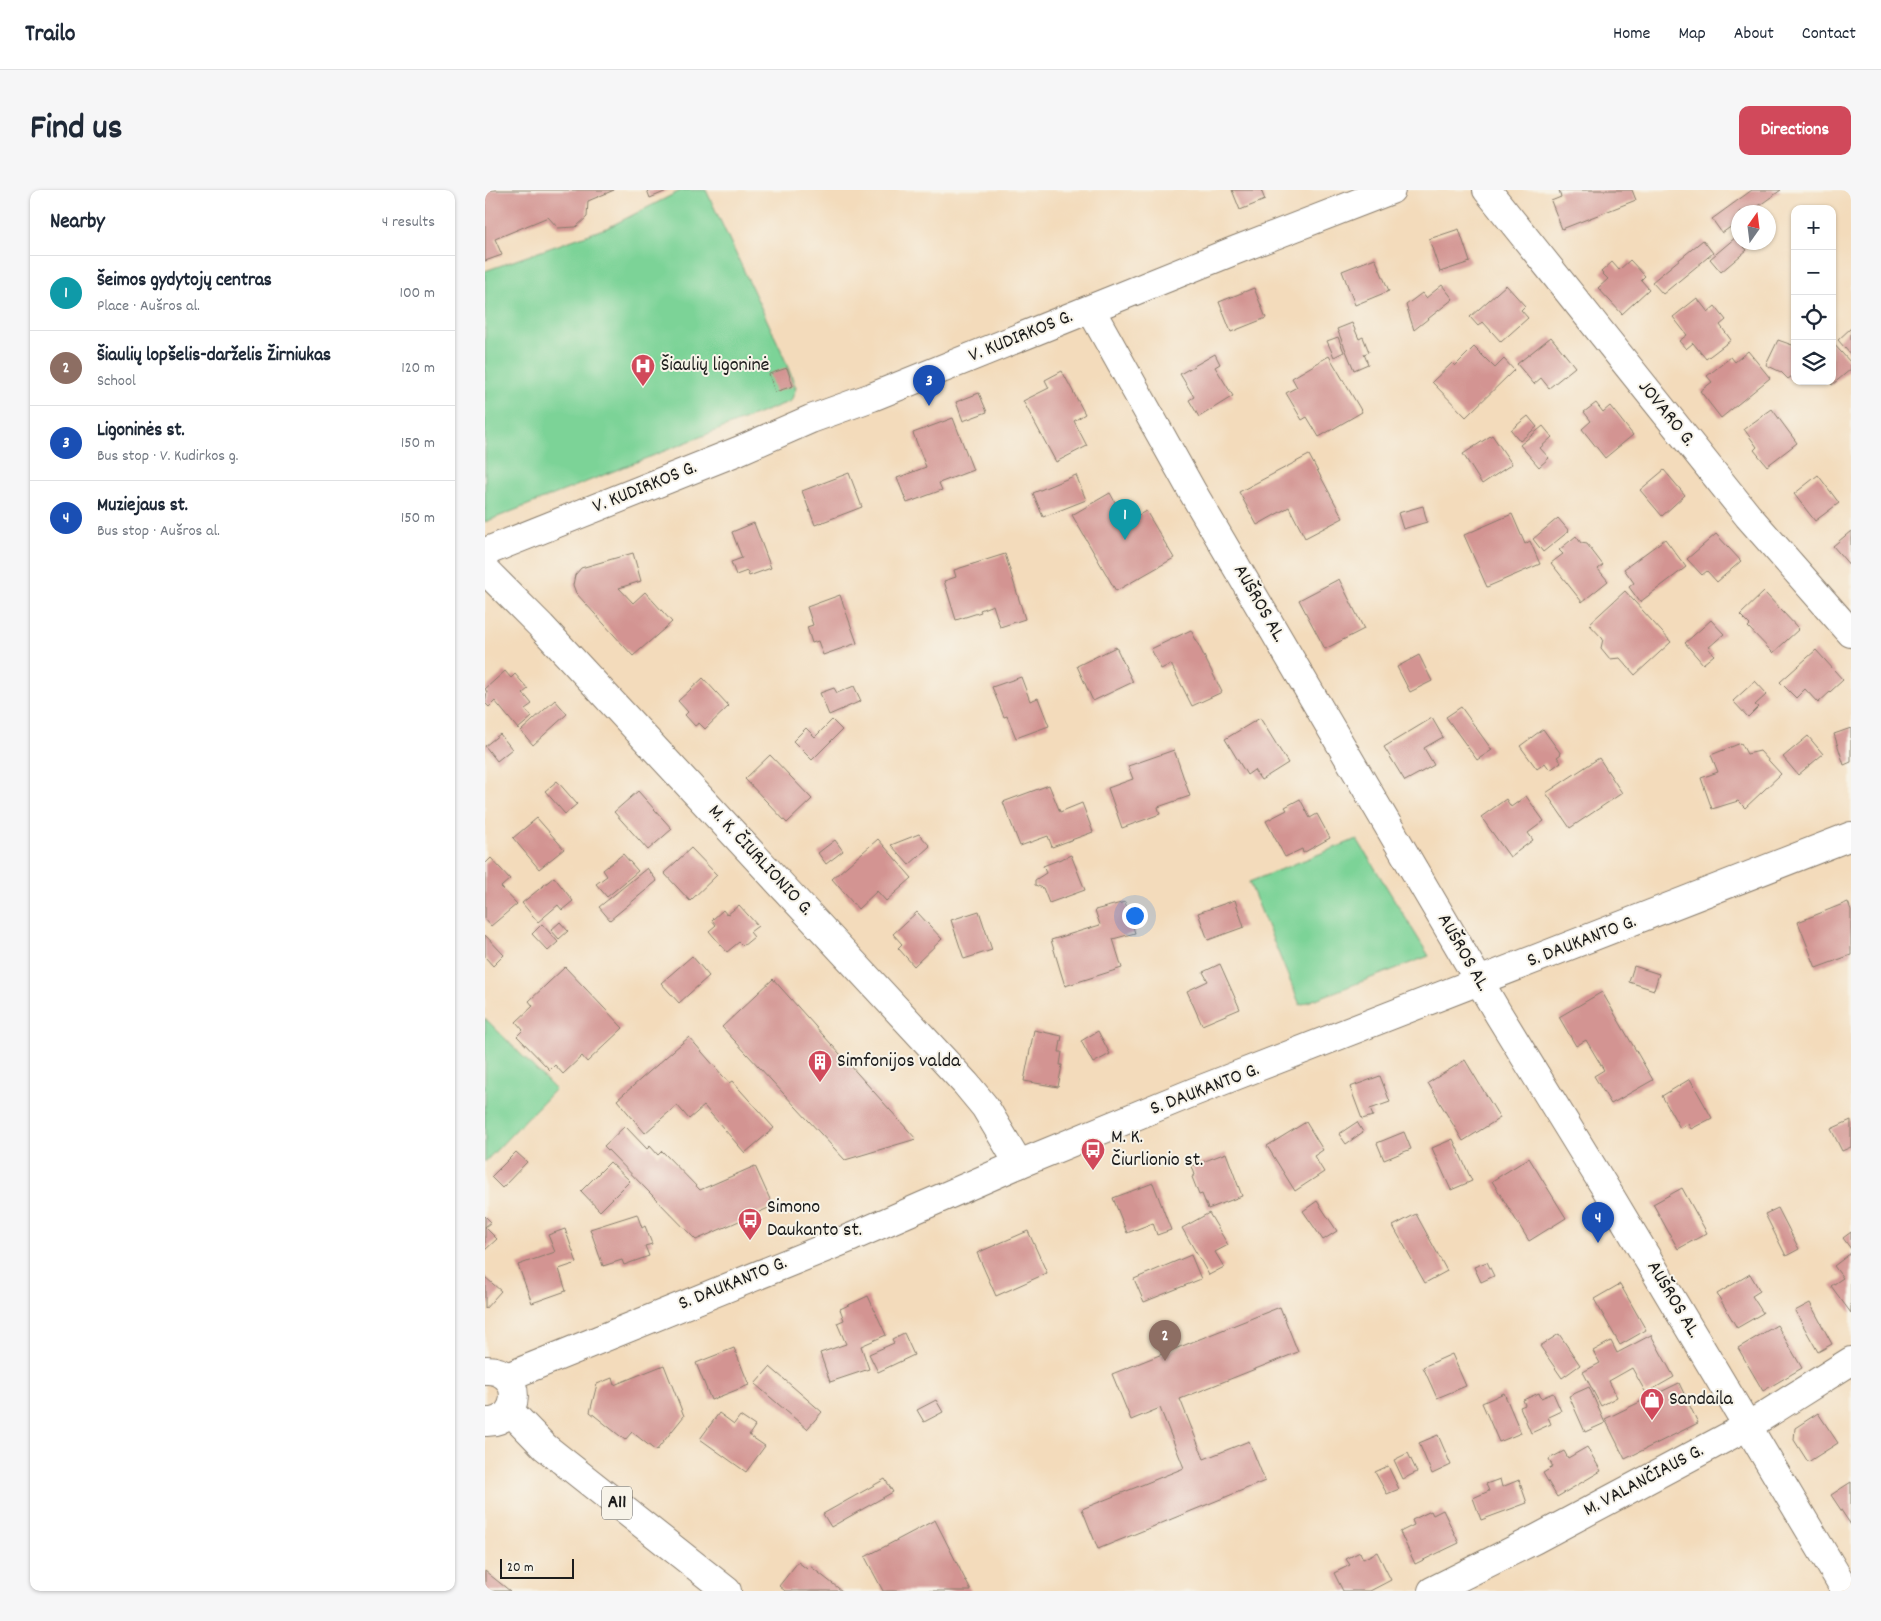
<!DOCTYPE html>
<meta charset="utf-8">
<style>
:root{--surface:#fff;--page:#f6f6f7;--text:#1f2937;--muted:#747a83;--line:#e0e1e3;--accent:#d1495b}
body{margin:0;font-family:Dekko,sans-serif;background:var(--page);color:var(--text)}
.controls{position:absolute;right:15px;top:15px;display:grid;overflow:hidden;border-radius:10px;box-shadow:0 1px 4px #0004}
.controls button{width:45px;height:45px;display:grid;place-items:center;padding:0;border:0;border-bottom:1px solid var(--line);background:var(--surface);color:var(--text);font:25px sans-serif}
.compass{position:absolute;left:1246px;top:15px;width:45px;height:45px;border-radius:50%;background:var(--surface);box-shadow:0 1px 4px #0004;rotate:14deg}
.scale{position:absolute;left:15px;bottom:12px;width:74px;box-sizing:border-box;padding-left:5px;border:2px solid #1c1c1c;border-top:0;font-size:14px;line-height:18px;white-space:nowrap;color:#1c1c1c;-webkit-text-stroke:4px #f7f3e8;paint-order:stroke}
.you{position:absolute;left:649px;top:725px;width:18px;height:18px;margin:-12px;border:4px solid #fff;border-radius:50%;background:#1a73e8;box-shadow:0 0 0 8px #1a73e833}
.badge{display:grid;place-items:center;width:32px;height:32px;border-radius:50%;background:var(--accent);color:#fff;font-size:16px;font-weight:700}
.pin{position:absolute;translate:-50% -41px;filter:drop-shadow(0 1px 2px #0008)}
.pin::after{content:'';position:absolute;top:26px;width:18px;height:15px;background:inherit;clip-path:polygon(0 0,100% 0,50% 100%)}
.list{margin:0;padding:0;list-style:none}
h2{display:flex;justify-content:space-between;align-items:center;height:65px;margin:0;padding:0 20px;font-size:21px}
h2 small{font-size:16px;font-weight:400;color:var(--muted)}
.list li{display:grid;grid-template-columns:32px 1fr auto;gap:15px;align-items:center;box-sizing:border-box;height:75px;padding:0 20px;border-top:1px solid var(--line)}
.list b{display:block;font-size:19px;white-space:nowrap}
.list p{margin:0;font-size:16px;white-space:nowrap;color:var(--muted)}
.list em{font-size:16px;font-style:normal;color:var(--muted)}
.icon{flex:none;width:28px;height:28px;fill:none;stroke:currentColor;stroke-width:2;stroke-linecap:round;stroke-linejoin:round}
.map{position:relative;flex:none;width:1366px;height:1401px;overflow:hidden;border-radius:10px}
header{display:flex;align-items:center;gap:30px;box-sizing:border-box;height:70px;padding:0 25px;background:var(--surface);border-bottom:1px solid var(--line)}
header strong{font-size:24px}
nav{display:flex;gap:28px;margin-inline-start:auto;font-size:18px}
.intro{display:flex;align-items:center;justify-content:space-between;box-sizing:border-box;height:120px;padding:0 30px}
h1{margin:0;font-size:35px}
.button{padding:12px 22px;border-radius:10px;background:var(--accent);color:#fff;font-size:18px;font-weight:700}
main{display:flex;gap:30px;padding:0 30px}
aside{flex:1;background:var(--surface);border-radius:10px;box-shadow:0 1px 4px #0004}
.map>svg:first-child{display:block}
</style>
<header>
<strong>Trailo</strong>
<nav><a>Home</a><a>Map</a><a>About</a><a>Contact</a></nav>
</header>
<div class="intro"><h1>Find us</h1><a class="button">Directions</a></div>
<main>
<aside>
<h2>Nearby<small>4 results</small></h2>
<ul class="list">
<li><span class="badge" style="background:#0f9aa8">1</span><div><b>Šeimos gydytojų centras</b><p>Place · Aušros al.</p></div><em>100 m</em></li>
<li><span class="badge" style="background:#8d6e63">2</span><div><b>Šiaulių lopšelis-darželis Žirniukas</b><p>School</p></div><em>120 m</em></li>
<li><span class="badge" style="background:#1a4fb4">3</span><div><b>Ligoninės st.</b><p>Bus stop · V. Kudirkos g.</p></div><em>150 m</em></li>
<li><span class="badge" style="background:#1a4fb4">4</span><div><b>Muziejaus st.</b><p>Bus stop · Aušros al.</p></div><em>150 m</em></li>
</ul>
</aside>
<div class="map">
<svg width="1366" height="1401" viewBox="0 0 1366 1401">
<rect width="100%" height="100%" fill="#f7f3e8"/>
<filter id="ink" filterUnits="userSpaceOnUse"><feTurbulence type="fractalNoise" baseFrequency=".02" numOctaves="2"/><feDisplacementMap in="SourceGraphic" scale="10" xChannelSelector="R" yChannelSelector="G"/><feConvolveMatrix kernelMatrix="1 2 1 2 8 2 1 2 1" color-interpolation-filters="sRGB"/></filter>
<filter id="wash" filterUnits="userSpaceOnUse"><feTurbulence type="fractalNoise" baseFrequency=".0096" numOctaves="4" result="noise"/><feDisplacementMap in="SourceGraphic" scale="20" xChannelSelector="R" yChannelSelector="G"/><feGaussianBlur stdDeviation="1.12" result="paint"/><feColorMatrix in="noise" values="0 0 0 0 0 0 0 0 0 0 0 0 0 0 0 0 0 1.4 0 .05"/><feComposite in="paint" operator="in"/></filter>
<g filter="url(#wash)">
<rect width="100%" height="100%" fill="#f3dbbb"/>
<!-- green -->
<path fill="#7cd397" stroke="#4c785a" d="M197 0H221L296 160 311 198 306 211 0 332V81L124 37Z
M872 649 944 766 815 815 764 692Z
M0 828 70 899 0 972Z"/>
<g id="blocks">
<!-- building -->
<path fill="#d39492" d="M0 0H129L103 11 102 27 91 37 73 38 63 27 10 49 17 65 0 71Z
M162 0H184L165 8Z
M747 0H776L780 10 755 20Z
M1074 0H1147L1151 10 1077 39 1066 11 1076 7Z
M1267 0H1296L1265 22H1254V31L1237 43 1227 29Z
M974 39 985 72 955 82 944 49Z
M1251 47 1254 52 1262 60 1236 82 1225 69Z
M1218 50 1228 63 1178 104 1167 92Z
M890 68 904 101 870 115 857 81Z
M1145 70 1160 86 1156 90 1164 99 1137 124 1113 98 1123 89 1116 82 1127 72 1134 80Z
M957 95 968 109 929 140 921 115 937 103 941 108Z
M1021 95 1040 116 1036 120 1043 128 1016 152 998 132 993 136 985 127Z
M769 98 781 128 746 142 734 112Z
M1212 108 1223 122 1230 116 1241 130 1235 135 1246 150 1221 169 1208 153 1201 159 1194 151 1202 145 1188 127Z
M867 133 874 149 878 147 884 162 879 164 883 174 869 180 852 139Z
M1366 138V165L1353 150Z
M853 147 859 162 849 167 842 151Z
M1066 147 1090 177 1064 198 1056 188 1049 194 1032 174Z
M1293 150 1310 156V184L1303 189 1296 182 1281 175Z
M1347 152 1366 173V179L1347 195 1344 191H1347Z
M989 157 1010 178 1019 169 1029 180 981 227 947 192 967 173 970 176Z
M1263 161 1285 188 1236 228 1215 201 1227 192 1222 186 1246 167 1250 172Z
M730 164 735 174 730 177 748 206 714 227 704 210 709 207 695 184Z
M844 166 877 222 834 247 822 227 817 230 801 203 812 197 807 188Z
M302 178 308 196 290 202 284 184Z
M577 181 600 224 589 231 602 256 571 272 538 211 564 198 560 190Z
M494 203 502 222 478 231 471 212Z
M1111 213 1118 222 1125 216 1148 245 1120 268 1097 239 1106 231 1099 222Z
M1287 219 1312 253 1282 276 1269 260 1272 257 1259 239Z
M1043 226 1052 237 1035 251 1026 240Z
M468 228 488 280 454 293 457 300 422 313 412 288 441 277 428 243Z
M1058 236 1067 247 1055 258 1064 268 1054 277 1035 255Z
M1007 245 1027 274 997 294 978 264Z
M824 265 858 328 820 348 804 317 772 335 754 302Z
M1179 280 1200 305 1177 326 1155 300Z
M364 283 377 317 330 335 317 301Z
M591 285 601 310 558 327 548 303Z
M1333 285 1354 313 1330 331 1309 304Z
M625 303 641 332 661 321 689 368 631 401 587 325Z
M938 316 942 332 918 339 913 323Z
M1027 324 1040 354 1045 351 1055 374 1002 397 979 345Z
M1073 328 1084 341 1058 362 1048 349Z
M269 333 286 378 264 386 262 381 251 385 246 372 257 368 247 342Z
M1366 341V377L1348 356Z
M1231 344 1256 371 1232 392 1222 381 1217 385 1202 369Z
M1091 346 1096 353 1102 354 1118 375 1113 379 1123 391 1097 412 1066 373 1078 364 1074 360Z
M1180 349 1201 377 1155 412 1144 397 1149 393 1139 379Z
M148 363 156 391 134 398 148 413 160 402 187 432 148 466 91 403 88 395 90 385 96 378Z
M520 364 540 429 515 437 508 415 495 420 496 422 471 430 459 391 471 387 469 380Z
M854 389 879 439 840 459 814 410Z
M1140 401 1186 452 1150 485 1135 468 1125 469 1116 458 1118 449 1104 434Z
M1279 402 1314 439 1288 463 1263 437 1265 435 1255 425Z
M355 405 372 453 338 465 333 451 327 453 322 437 328 435 322 417Z
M1226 430 1239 444 1223 458 1229 465 1218 474 1200 453Z
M706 440 737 502 707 516 686 474 676 479 666 459Z
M631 457 648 492 608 511 592 476Z
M1331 460 1358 490 1333 513 1320 499 1311 508 1295 492Z
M934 465 947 491 925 502 912 477Z
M20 481 26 488 30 484 43 499 38 503 47 514 40 519 47 527 33 539 10 511 4 517 0 513 2 502 0 499Z
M536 487 545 511 553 508 564 536 531 548 522 526 519 527 507 497Z
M218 488 244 516 220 539 214 533 210 536 200 525 203 522 193 511Z
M1270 491 1282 504 1270 515 1273 517 1263 527 1248 511Z
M369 496 376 511 344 525 335 503 349 498 352 503Z
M70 510 82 524 48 555 36 541Z
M976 517 1007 560 992 570 961 527Z
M775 528 803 573 776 590 769 580 762 585 740 549Z
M947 528 958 547 939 558 949 575 920 591 899 557Z
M347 530 357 540 327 570 308 551 321 538 330 547Z
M1366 538V572L1359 575 1349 544Z
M1058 539 1076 564 1072 567 1076 572 1065 580 1060 573 1052 579 1035 556Z
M15 544 27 559 12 571 0 556Z
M1323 546 1338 564 1313 585 1298 567Z
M1256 553 1262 564 1275 561 1296 584 1260 618 1253 611 1227 619 1216 588 1233 582 1226 565Z
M689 560 705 606 673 617 675 624 637 638 623 598 648 589 643 576Z
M285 565 327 609 302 633 260 589Z
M1114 568 1137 603 1085 638 1061 603Z
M72 591 92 614 80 624 60 601Z
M564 595 575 622 597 613 608 642 567 657 563 646 535 656 518 612Z
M153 601 187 639 163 660 129 622Z
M1041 606 1059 631 1043 643 1048 650 1025 667 996 627 1021 609 1026 617Z
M815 609 825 628 832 624 845 648 818 663 817 659 800 667 781 631 802 620 800 617Z
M52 628 79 659 54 679 28 648Z
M434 644 445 656 424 675 406 655Z
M393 649 427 688 401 711 392 701 373 719 347 689Z
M350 650 358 661 341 674 333 663Z
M206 658 232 685 205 711 179 683Z
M138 664 153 681 122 707 111 694 122 686 118 680Z
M586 665 600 700 564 713 558 698 550 695V690L561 683 558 676Z
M6 668 25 689 16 697 32 714 6 736 0 729V674Z
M162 678 172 691 125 730 114 717Z
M69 687 88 711 77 720 73 715 53 732 37 713Z
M750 710 759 737 723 750 713 723Z
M640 712 650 743 628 749 637 778 580 796 566 750 615 735 610 720Z
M1363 712 1366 720V765L1331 778 1313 732Z
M254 715 273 736 265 742 269 747 258 756 254 752 242 762 224 741 231 735 227 730 238 720 242 725Z
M494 721 507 760 479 769 466 730Z
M432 722 457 749 429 776 413 758 417 754 408 744Z
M75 732 83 741 74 749 66 740Z
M57 734 73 752 63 761 47 744Z
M0 745 19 765 8 776 0 767Z
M207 766 224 786 194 813 176 793Z
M735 774 755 819 717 835 702 801 723 791 718 782Z
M1149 776 1174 784 1169 800 1144 792Z
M80 777 138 838 102 872 97 866 78 884 70 875 65 880 32 846 38 840 31 832 48 816 44 811Z
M288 789 431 949 360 970 237 837Z
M1117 802 1168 890 1126 914 1109 886 1119 880 1101 850 1091 856 1074 827Z
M549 840 577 846 574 862H577L575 875H577L573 897 539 891Z
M613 841 625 864 608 873 596 851Z
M204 847 244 893 247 891 289 938 260 963 219 916 204 929 192 915 160 943 132 910Z
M980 870 1015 928 978 951 943 893Z
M895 886 905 912 885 919 888 926 877 929 865 897Z
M1205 889 1227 928 1206 939 1203 934 1195 938 1177 906Z
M1366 930V957L1357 961 1346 939Z
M821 932 838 960 829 966 839 982 810 1001 782 956Z
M872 932 878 942 861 954 854 944Z
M140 936 162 959 165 956 173 965 177 961 215 1000 270 976 288 1016 211 1050 119 956Z
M919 942 926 959 899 970 892 953Z
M968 949 987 991 966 1000 947 958Z
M31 962 42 972 17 998 6 987Z
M741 963 757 1006 723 1019 717 1004 714 1005 707 987 710 985 707 976Z
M1044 968 1081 1028 1044 1051 1007 991Z
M125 972 145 991 115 1021 96 1001Z
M668 993 686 1040 672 1045 668 1033 642 1043 628 1008Z
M1197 998 1222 1043 1193 1059 1168 1014Z
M832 1011 852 1041 838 1050 818 1021Z
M1293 1018 1314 1059 1301 1066 1280 1024Z
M724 1023 743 1055 730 1062 739 1077 724 1085 697 1038Z
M152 1024 157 1038 160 1036 167 1054 160 1056 164 1066 139 1075 137 1070 118 1076 105 1039Z
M931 1024 962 1081 940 1093 908 1036Z
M0 1026 6 1032 0 1037 12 1049 0 1060Z
M80 1039 92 1073 74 1079 81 1101 47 1113 33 1075 70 1062 63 1045Z
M543 1041 562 1083 511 1106 492 1063Z
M1366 1042V1059L1358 1048Z
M1366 1063V1123L1346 1096 1358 1088 1349 1076Z
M706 1065 716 1089 659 1112 649 1089Z
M1002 1072 1009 1086 996 1092 989 1077Z
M1265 1084 1275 1101 1267 1106 1278 1123 1252 1138 1232 1104Z
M0 1087 16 1101 0 1119Z
M1135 1094 1161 1140 1135 1155 1109 1109Z
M383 1106 401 1145 376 1156 384 1179 345 1192 335 1163 361 1154 352 1133 359 1130 355 1119Z
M1325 1113 1347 1154 1333 1162 1310 1121Z
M795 1117 813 1162 695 1209 719 1269 764 1251 780 1291 613 1359 597 1319 699 1278 675 1218 646 1230 627 1184Z
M1292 1135 1317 1178 1278 1201 1253 1158Z
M419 1143 429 1165 393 1182 384 1164 409 1153 407 1149Z
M1074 1144 1095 1175 1077 1188 1055 1156Z
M1166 1145 1189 1187 1161 1203 1147 1178 1124 1191 1132 1207 1116 1216 1098 1182 1115 1173 1108 1161 1126 1151 1132 1163Z
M249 1158 264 1195 226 1210 211 1173Z
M967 1164 981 1196 952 1208 938 1177Z
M179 1175 199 1226 171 1261 147 1242 140 1250 105 1222 112 1194 127 1188 129 1195Z
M285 1177 337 1222 322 1239 270 1194Z
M1194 1193 1213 1233 1140 1269 1120 1229Z
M1104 1197 1120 1233 1100 1242 1084 1206Z
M1019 1203 1036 1243 1014 1252 997 1213Z
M1054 1203 1056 1208 1068 1203 1076 1221 1063 1227 1066 1234 1046 1243 1035 1217 1040 1215 1038 1210Z
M451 1210 458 1222 439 1232 432 1220Z
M234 1223 249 1234 255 1226 270 1236 264 1245 280 1256 261 1282 215 1249Z
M1333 1223 1353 1253 1323 1272 1309 1250 1310 1238Z
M953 1245 966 1275 947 1284 934 1253Z
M1102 1257 1116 1281 1072 1307 1058 1283 1068 1277 1064 1269 1079 1261 1083 1268Z
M923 1263 932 1282 918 1289 909 1270Z
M903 1276 914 1299 902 1304 890 1282Z
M400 1289 408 1302 346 1337 338 1324Z
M1015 1289 1017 1297 1034 1290 1042 1313 996 1330 988 1308 1004 1301 1001 1294Z
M1366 1292V1335L1346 1305Z
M958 1320 974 1353 930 1374 915 1342 929 1335 927 1330 946 1321 948 1325Z
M450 1330 486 1401H398L380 1367Z
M875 1362 878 1369 892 1362 906 1390 885 1401H858L849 1383 865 1375 861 1369Z
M313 1372 322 1379 325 1376 357 1401H300L294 1396Z
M0 1381 25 1401H0Z"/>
</g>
</g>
<g filter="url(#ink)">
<use href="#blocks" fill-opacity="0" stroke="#887c6c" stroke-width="1"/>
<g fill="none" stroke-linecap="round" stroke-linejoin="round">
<defs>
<path id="minor" d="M1002 0 1263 326 1366 443
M606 120 707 301 1014 825 1124 1004 1361 1401
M0 362 253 261 326 229 387 207 746 62 906 0
M0 380 56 436 481 894 500 917 534 974
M947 1401 1051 1349 1263 1236 1366 1171"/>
<path id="major" d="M22 1187 367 1047 534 974 709 902 1366 646"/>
<path id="highway" d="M0 1180C39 1178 38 1234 0 1232
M25 1221 60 1257 242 1401"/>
</defs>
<!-- minor casing -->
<use href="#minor" stroke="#887c6c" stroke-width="30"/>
<!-- major casing -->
<use href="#major" stroke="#887c6c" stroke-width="30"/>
<!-- highway casing -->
<use href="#highway" stroke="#887c6c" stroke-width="30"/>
<!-- minor -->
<use href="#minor" stroke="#fff" stroke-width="28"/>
<!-- major -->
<use href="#major" stroke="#fff" stroke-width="28"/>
<!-- highway -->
<use href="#highway" stroke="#fff" stroke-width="28"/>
</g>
</g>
<!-- icons -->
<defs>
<symbol id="hospital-pin" viewBox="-11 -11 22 30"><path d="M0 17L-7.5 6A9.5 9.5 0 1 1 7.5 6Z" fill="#d1495b" stroke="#f7f3e8"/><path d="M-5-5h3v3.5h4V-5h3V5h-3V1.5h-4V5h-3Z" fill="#fff"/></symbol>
<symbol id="building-pin" viewBox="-11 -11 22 30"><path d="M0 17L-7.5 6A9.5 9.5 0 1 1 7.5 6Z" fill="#d1495b" stroke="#f7f3e8"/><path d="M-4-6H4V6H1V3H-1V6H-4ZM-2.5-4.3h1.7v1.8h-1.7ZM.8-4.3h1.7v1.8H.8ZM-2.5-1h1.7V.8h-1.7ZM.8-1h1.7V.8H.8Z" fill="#fff"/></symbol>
<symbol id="bus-pin" viewBox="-11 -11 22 30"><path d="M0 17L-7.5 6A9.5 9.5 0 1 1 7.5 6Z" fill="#d1495b" stroke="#f7f3e8"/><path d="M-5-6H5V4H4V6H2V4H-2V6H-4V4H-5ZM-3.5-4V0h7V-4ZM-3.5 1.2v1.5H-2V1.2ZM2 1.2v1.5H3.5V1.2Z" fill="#fff"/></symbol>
<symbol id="shop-pin" viewBox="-11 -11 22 30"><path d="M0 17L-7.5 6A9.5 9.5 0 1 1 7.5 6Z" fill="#d1495b" stroke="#f7f3e8"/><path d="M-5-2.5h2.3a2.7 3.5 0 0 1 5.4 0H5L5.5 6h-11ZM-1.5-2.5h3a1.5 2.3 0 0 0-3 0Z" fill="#fff"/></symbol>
</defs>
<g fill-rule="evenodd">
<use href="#hospital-pin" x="144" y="162" width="28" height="38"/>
<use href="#building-pin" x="321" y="858" width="28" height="38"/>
<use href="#bus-pin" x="594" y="946" width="28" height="38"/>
<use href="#bus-pin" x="251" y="1016" width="28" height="38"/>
<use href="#shop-pin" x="1153" y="1196" width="28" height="38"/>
</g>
<g text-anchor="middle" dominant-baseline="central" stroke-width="4" stroke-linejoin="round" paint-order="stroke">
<!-- shield labels -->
<rect fill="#f7f3e8" stroke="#5e5c59" stroke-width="1" x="117" y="1296.5" width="30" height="33" rx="4"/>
<g font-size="19" font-weight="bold" fill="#1c1c1c">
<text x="132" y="1313">A11</text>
</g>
<!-- street labels -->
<g font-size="20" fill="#1c1c1c" stroke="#f7f3e8">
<text transform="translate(536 147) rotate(-22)">V. KUDIRKOS G.</text>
<text transform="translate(1181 224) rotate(51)">JOVARO G.</text>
<text transform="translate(160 298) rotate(-22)">V. KUDIRKOS G.</text>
<text transform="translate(774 414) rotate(60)">AUŠROS AL.</text>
<text transform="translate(275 671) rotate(47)">M. K. ČIURLIONIO G.</text>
<text transform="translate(1097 752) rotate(-21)">S. DAUKANTO G.</text>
<text transform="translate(978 763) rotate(60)">AUŠROS AL.</text>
<text transform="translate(720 900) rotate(-21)">S. DAUKANTO G.</text>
<text transform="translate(248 1094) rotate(-22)">S. DAUKANTO G.</text>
<text transform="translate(1188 1110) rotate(59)">AUŠROS AL.</text>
<text transform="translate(1159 1291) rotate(-28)">M. VALANČIAUS G.</text>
</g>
<!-- poi labels -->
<g font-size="20" fill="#1c1c1c" stroke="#f7f3e8" text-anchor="start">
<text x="176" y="176">Šiaulių ligoninė</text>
<text x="352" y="872">Simfonijos valda</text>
<text x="626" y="948">M. K.<tspan x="626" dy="23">Čiurlionio st.</tspan></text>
<text x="282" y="1018">Simono<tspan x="282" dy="23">Daukanto st.</tspan></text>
<text x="1184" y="1210">Sandaila</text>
</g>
</g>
</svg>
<div class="controls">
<button>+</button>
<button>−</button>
<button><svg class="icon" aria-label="locate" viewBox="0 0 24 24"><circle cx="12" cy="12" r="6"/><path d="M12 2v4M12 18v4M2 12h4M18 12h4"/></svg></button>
<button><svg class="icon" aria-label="layers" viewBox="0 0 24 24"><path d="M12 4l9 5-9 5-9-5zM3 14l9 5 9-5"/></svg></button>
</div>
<svg class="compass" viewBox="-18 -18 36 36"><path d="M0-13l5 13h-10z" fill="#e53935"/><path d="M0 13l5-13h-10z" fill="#747a83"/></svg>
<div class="scale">20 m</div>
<div class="you"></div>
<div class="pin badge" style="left:640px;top:350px;background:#0f9aa8">1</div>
<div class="pin badge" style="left:680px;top:1171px;background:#8d6e63">2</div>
<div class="pin badge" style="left:444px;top:216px;background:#1a4fb4">3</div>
<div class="pin badge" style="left:1113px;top:1053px;background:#1a4fb4">4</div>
</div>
</main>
